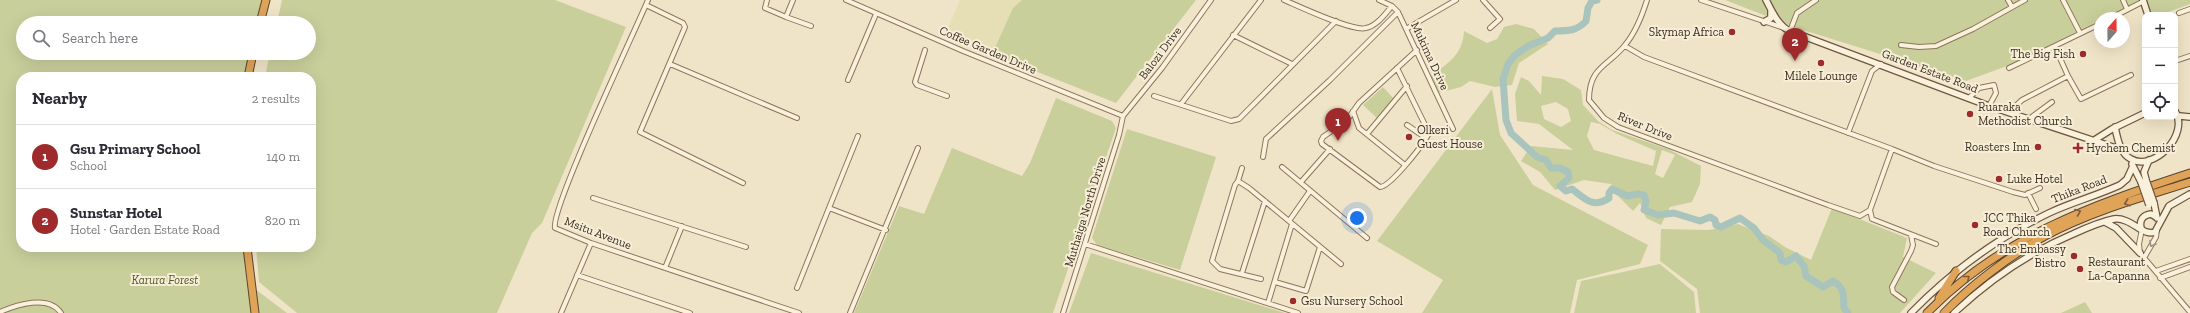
<!DOCTYPE html>
<meta charset="utf-8">
<style>
:root{--surface:#fff;--page:#f7f7f7;--text:#2b2b33;--muted:#7c7c81;--line:#e1e1e2;--accent:#9e2a2b}
body{margin:0;font-family:"Zilla Slab",serif;background:var(--page);color:var(--text)}
.controls{position:absolute;right:12px;top:12px;display:grid;overflow:hidden;border-radius:8px;box-shadow:0 4px 16px #0002}
.controls button{width:36px;height:36px;display:grid;place-items:center;padding:0;border:0;border-bottom:1px solid var(--line);background:var(--surface);color:var(--text);font:20px sans-serif}
.compass{position:absolute;left:2094px;top:12px;width:36px;height:36px;border-radius:50%;background:var(--surface);box-shadow:0 4px 16px #0002;rotate:20deg}
.you{position:absolute;left:1357px;top:218px;width:14px;height:14px;margin:-10px;border:3px solid #fff;border-radius:50%;background:#1a73e8;box-shadow:0 0 0 6px #1a73e833}
.badge{display:grid;place-items:center;width:26px;height:26px;border-radius:50%;background:var(--accent);color:#fff;font-size:13px;font-weight:700}
.pin{position:absolute;translate:-50% -33px;filter:drop-shadow(0 1px 2px #0008)}
.pin::after{content:'';position:absolute;top:21px;width:14px;height:12px;background:inherit;clip-path:polygon(0 0,100% 0,50% 100%)}
.list{margin:0;padding:0;list-style:none}
h2{display:flex;justify-content:space-between;align-items:center;height:52px;margin:0;padding:0 16px;font-size:17px}
h2 small{font-size:13px;font-weight:400;color:var(--muted)}
.list li{display:grid;grid-template-columns:26px 1fr auto;gap:12px;align-items:center;box-sizing:border-box;height:64px;padding:0 16px;border-top:1px solid var(--line)}
.list b{display:block;font-size:15px;white-space:nowrap}
.list p{margin:0;font-size:13px;white-space:nowrap;color:var(--muted)}
.list em{font-size:13px;font-style:normal;color:var(--muted)}
.icon{flex:none;width:22px;height:22px;fill:none;stroke:currentColor;stroke-width:2;stroke-linecap:round;stroke-linejoin:round}
.map{position:relative;flex:none;width:2190px;height:313px;overflow:hidden}
.search{position:absolute;background:var(--surface);box-shadow:0 4px 16px #0002;left:16px;top:16px;width:300px;height:44px;display:flex;align-items:center;gap:10px;box-sizing:border-box;padding:0 14px;border-radius:22px;color:var(--muted);font-size:15px}
.panel{position:absolute;background:var(--surface);box-shadow:0 4px 16px #0002;left:16px;top:72px;width:300px;height:180px;border-radius:16px}
.map>svg:first-child{display:block}
</style>
<div class="map">
<svg width="2190" height="313" viewBox="0 0 2190 313">
<rect width="100%" height="100%" fill="#f0e4c8"/>
<!-- farmland -->
<path fill="#e6deb5" d="M960 0H1022L1013 8 992 53 946 33Z"/>
<!-- green -->
<path fill="#c9cf9b" fill-rule="evenodd" d="M0 0H267L262 23H23V53H255L249 77H21V247H244L247 283 287 313H0Z
M282 0H555L626 27 542 223 532 233 497 313H297L259 282 256 247H311V77H265L270 53H309V23H277Z
M1022 0H1196L1116 103 992 54 1013 8Z
M1725 0H2190V4L2161 15H2151L2147 2 2106 18H2100V20L2007 66 1966 81 1800 29Z
M1516 24 1534 29 1548 44 1519 63 1512 85 1495 87 1470 81 1461 87 1438 93 1429 77C1447 64 1463 55 1464 31L1487 43 1497 39 1504 27Z
M1542 76 1563 79 1581 90 1583 105 1598 121 1612 130 1668 149 1701 166 1700 184 1692 202 1670 207 1661 225 1646 218 1640 203 1633 211 1617 195 1611 184 1584 180 1555 190 1540 172 1521 161 1531 146 1573 150 1539 124 1517 121 1515 94 1521 77 1529 81 1541 95ZM1556 102 1568 109 1571 121 1561 127 1544 119 1541 106ZM1591 122 1600 124 1617 134 1656 151 1653 166 1594 150 1587 136ZM1662 150 1675 155 1663 178 1655 174Z
M1383 87 1395 100 1379 120 1363 105Z
M1492 89 1500 135 1533 185 1648 245 1640 264 1577 280 1570 313H1422L1443 280 1377 241Z
M1056 98 1112 121 1116 128 1053 313H854L899 206 924 214 952 148 1022 176 1030 163Z
M1127 129 1216 157 1180 270 1097 245 1092 238Z
M1832 208 1907 238 1903 257 1936 273 1900 313H1700L1697 289 1660 261 1661 229 1709 230 1738 224 1769 236 1785 247 1811 260Z
M1091 253 1285 313H1069Z
M1660 264 1694 292 1696 313H1574L1581 281Z
M2085 302 2092 313H2061Z"/>
<g fill="none" stroke-linecap="round" stroke-linejoin="round">
<!-- river -->
<path stroke="#a9c4bc" stroke-width="7" d="M1597 0 1592 1 1588 8 1586 21C1577 31 1568 31 1555 31L1548 38 1528 46 1515 55 1508 64 1503 79 1506 120 1511 133 1537 157 1546 160 1551 168H1560L1568 172 1569 178 1560 186 1566 191 1572 189C1585 199 1593 209 1609 198V193L1612 189 1627 196 1638 194 1644 195 1646 202 1644 210 1658 215 1674 213 1700 221 1710 217 1715 220 1716 225 1721 227 1740 218 1754 228 1763 240 1780 253 1781 260 1786 262 1796 256 1804 266 1806 276 1823 287 1833 281C1846 289 1843 296 1844 308L1848 313"/>
<defs>
<path id="street" d="M648 0C635 31 550 210 555 228L591 243 799 313
M767 0 765 8 786 17 793 0
M846 0 963 51 1123 116
M1284 0C1298 6 1353 32 1366 28 1377 26 1385 14 1392 6
M1379 0 1392 6 1398 12 1453 129
M1483 0 1500 19 1490 28
M1647 0C1642 16 1636 32 1625 45 1609 66 1589 66 1589 100L1604 118 1618 127 1828 205 1860 216 1870 210
M1701 0 1784 28
M2008 0 2012 7
M2063 0 2080 33
M2123 0 2127 9
M646 5 683 23 685 27 640 132 743 183
M2179 13 2190 9
M786 17 811 26
M2111 18 2144 1
M1406 29 1456 0
M1790 31 1797 13 1816 0
M1233 35 1292 64
M1901 45 1919 47 1936 46 1973 29 2025 0
M1625 46 1644 57 1892 149 1934 166 2013 192 2025 195 2040 188
M2055 47 2068 76 2081 99 2131 75
M925 50 915 82 917 85 947 96
M2175 61 2190 56
M670 64 797 118
M1397 68 1429 133C1424 144 1390 187 1380 187L1322 144 1321 141 1323 137 1347 120 1359 103 1417 50
M2009 68 2100 24
M848 80 876 14
M1154 96 1231 121 1239 119 1336 21
M1969 98 1979 88 1994 85 1996 93 1989 106
M1181 104 1261 0
M1353 111 1359 128 1405 165
M2009 112 2022 100 2068 76
M2029 119 2052 102
M1407 125 1426 138
M1848 133 1872 71 1881 64
M1367 134 1407 86
M858 136 829 208 886 230
M1892 149 1870 210 1872 219 1936 244
M1263 157 1266 139 1330 80 1398 12
M1282 167 1367 238
M1238 181 1242 168
M1301 182 1330 149
M2028 193 2036 209
M593 198 746 247
M1289 221 1310 191
M2142 229 2139 244 2140 253 2190 312
M1085 244 1298 313
M2144 258 2156 237 2157 230
M665 268 682 226
M2156 271 2190 259
M1242 273 1265 201
M577 275 690 313
M2160 278 2190 267
M1261 279 1220 269 1212 261 1235 185 1238 181 1249 188 1341 264
M1275 282 1306 291 1320 247
M797 288 829 208
M1904 300 1893 292 1892 287 1911 251 1913 245 1911 235
M1268 303 1292 224
M0 312C16 305 49 294 61 313
M561 313 591 243
M850 313 918 148
M1063 313 1119 135 1123 116 1162 68 1211 0"/>
<path id="secondary" d="M1766 0C1772 11 1778 26 1790 31L1989 106 2122 150
M2143 0 2148 15
M1764 22 1771 18V11
M2180 116 2190 117
M2115 127C2117 137 2120 154 2131 159 2153 172 2190 135 2175 111
M2093 141 2112 129 2145 113
M2132 164 2141 182
M2146 180 2144 172 2149 160
M2154 203 2157 218
M2105 222 2116 228 2140 253
M2141 228C2139 220 2143 215 2151 214L2156 217
M1911 313C1951 272 1997 238 2049 213 2072 202 2096 196 2120 185L2127 179 2133 166
M1954 313C1989 280 2028 253 2073 234 2086 228 2099 222 2114 219 2131 217 2143 237 2155 232L2169 206 2190 194"/>
<path id="highway" d="M260 23 266 0
M248 77 253 53
M247 247 255 313
M1939 298 1956 271
M1927 313C2001 237 2092 205 2190 173
M1944 313C1971 285 2011 255 2045 236 2089 212 2143 197 2190 182"/>
</defs>
<!-- street casing -->
<use href="#street" stroke="#8d765c" stroke-width="6"/>
<!-- secondary casing -->
<use href="#secondary" stroke="#6f573f" stroke-width="8"/>
<!-- highway casing -->
<use href="#highway" stroke="#5b4430" stroke-width="9"/>
<!-- street -->
<use href="#street" stroke="#faf1dc" stroke-width="4"/>
<!-- secondary -->
<use href="#secondary" stroke="#faf1dc" stroke-width="5.5"/>
<!-- highway -->
<use href="#highway" stroke="#e0a458" stroke-width="7"/>
<defs>
<path id="secondary-bridge" d="M2146 180 2154 203
M2141 182 2149 205"/>
</defs>
<!-- secondary-bridge casing -->
<use href="#secondary-bridge" stroke="#6f573f" stroke-width="8" stroke-linecap="butt"/>
<!-- secondary-bridge -->
<use href="#secondary-bridge" stroke="#faf1dc" stroke-width="5.5"/>
</g>
<!-- one-way arrows -->
<defs><path id="oneway-chevron" d="M-2-3.5L2.5 0L-2 3.5" fill="none" stroke-width="1.6" stroke-linecap="round" stroke-linejoin="round"/></defs>
<g stroke="#7e5d36">
<use href="#oneway-chevron" transform="translate(2127 203) rotate(162)"/>
<use href="#oneway-chevron" transform="translate(2078 212) rotate(-22)"/>
<use href="#oneway-chevron" transform="translate(1967 278) rotate(-39)"/>
</g>
<use stroke="#9c907e" href="#oneway-chevron" transform="translate(2152 244) rotate(121)"/>
<!-- markers -->
<g fill="#9e2a2b" stroke="#f7eed8" stroke-width="1.5">
<circle cx="1732" cy="32" r="4"/>
<circle cx="2083" cy="54" r="4"/>
<circle cx="1821" cy="63" r="4"/>
<circle cx="1970" cy="114" r="4"/>
<circle cx="1409" cy="137" r="4"/>
<circle cx="2038" cy="147" r="4"/>
<path d="M2076 142h4v4h4v4h-4v4h-4v-4h-4v-4h4z"/>
<circle cx="1999" cy="179" r="4"/>
<circle cx="1975" cy="225" r="4"/>
<circle cx="2074" cy="256" r="4"/>
<circle cx="2080" cy="269" r="4"/>
<circle cx="1293" cy="301" r="4"/>
</g>
<g text-anchor="middle" dominant-baseline="central" stroke-width="4" stroke-linejoin="round" paint-order="stroke">
<!-- poi labels -->
<g font-size="12" fill="#3d2e20" stroke="#f7eed8" text-anchor="start">
<text x="1724" y="32" text-anchor="end">Skymap Africa</text>
<text x="2075" y="54" text-anchor="end">The Big Fish</text>
<text x="1821" y="76" text-anchor="middle">Milele Lounge</text>
<text x="1978" y="107">Ruaraka<tspan x="1978" dy="14">Methodist Church</tspan></text>
<text x="1417" y="130">Olkeri<tspan x="1417" dy="14">Guest House</tspan></text>
<text x="2030" y="147" text-anchor="end">Roasters Inn</text>
<text x="2086" y="148">Hychem Chemist</text>
<text x="2007" y="179">Luke Hotel</text>
<text x="1983" y="218">JCC Thika<tspan x="1983" dy="14">Road Church</tspan></text>
<text x="2066" y="249" text-anchor="end">The Embassy<tspan x="2066" dy="14">Bistro</tspan></text>
<text x="2088" y="262">Restaurant<tspan x="2088" dy="14">La-Capanna</tspan></text>
<text x="1301" y="301">Gsu Nursery School</text>
</g>
<!-- street labels -->
<g font-size="12" fill="#3d2e20" stroke="#f7eed8">
<text transform="translate(988 50) rotate(23)">Coffee Garden Drive</text>
<text transform="translate(1160 53) rotate(-53)">Balozi Drive</text>
<text transform="translate(1430 56) rotate(65)">Mukima Drive</text>
<text transform="translate(1930 71) rotate(21)">Garden Estate Road</text>
<text transform="translate(1645 126) rotate(22)">River Drive</text>
<text transform="translate(2079 189) rotate(-21)">Thika Road</text>
<text transform="translate(1085 212) rotate(-73)">Muthaiga North Drive</text>
<text transform="translate(598 233) rotate(21)">Msitu Avenue</text>
</g>
<!-- park labels -->
<g font-size="12" font-style="italic" fill="#4d5a26" stroke="#f7eed8">
<text x="165" y="280">Karura Forest</text>
</g>
</g>
</svg>
<div class="controls">
<button>+</button>
<button>−</button>
<button><svg class="icon" aria-label="locate" viewBox="0 0 24 24"><circle cx="12" cy="12" r="6"/><path d="M12 2v4M12 18v4M2 12h4M18 12h4"/></svg></button>
</div>
<svg class="compass" viewBox="-18 -18 36 36"><path d="M0-13l5 13h-10z" fill="#e53935"/><path d="M0 13l5-13h-10z" fill="#7c7c81"/></svg>
<div class="you"></div>
<div class="pin badge" style="left:1338px;top:141px">1</div>
<div class="pin badge" style="left:1795px;top:61px">2</div>
<div class="search"><svg class="icon" aria-label="search" viewBox="0 0 24 24"><circle cx="10" cy="10" r="6"/><path d="M15 15l6 6"/></svg>Search here</div>
<section class="panel">
<h2>Nearby<small>2 results</small></h2>
<ul class="list">
<li><span class="badge">1</span><div><b>Gsu Primary School</b><p>School</p></div><em>140 m</em></li>
<li><span class="badge">2</span><div><b>Sunstar Hotel</b><p>Hotel · Garden Estate Road</p></div><em>820 m</em></li>
</ul>
</section>
</div>
